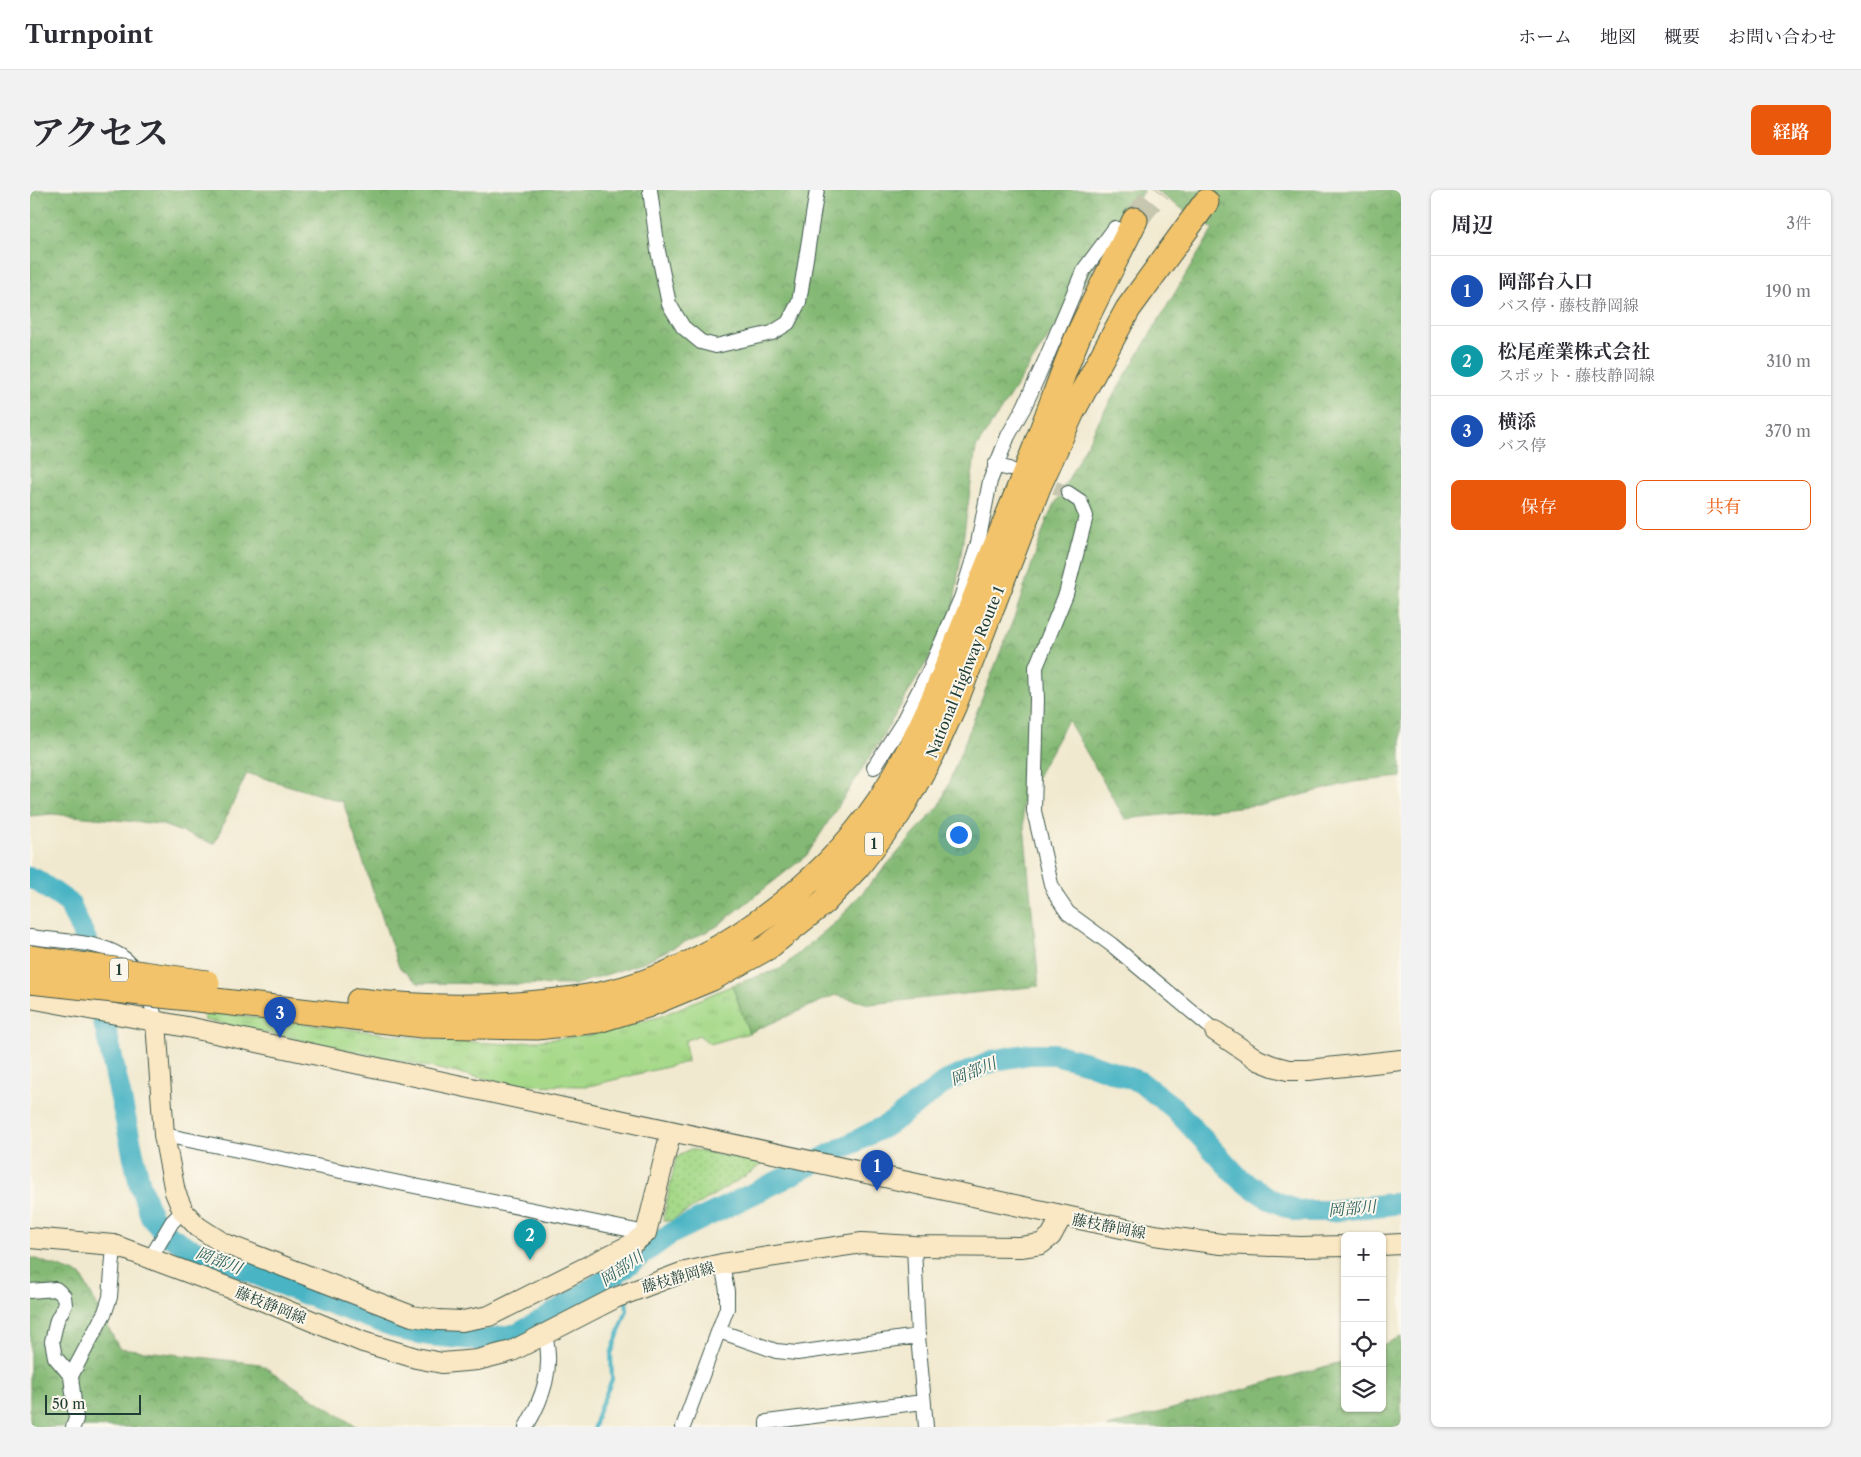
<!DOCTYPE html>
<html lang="ja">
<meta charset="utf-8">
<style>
:root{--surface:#fff;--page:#f2f2f3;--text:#2b2b33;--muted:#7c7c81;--line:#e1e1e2;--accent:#ea580c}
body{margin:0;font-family:"Libre Caslon Text","Noto Serif JP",serif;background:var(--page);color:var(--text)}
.controls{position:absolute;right:15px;bottom:15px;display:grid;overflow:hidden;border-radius:8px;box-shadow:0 1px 4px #0004}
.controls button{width:45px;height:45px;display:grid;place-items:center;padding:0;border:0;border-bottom:1px solid var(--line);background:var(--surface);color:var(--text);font:25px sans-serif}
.scale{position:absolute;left:15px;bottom:12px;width:96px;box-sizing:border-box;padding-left:5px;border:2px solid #1f3d34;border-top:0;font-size:14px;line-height:18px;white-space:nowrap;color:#1f3d34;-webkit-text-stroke:4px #fbf7ec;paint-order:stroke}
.you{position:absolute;left:928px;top:644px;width:18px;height:18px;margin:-12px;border:4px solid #fff;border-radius:50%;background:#1a73e8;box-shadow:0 0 0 8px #1a73e833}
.badge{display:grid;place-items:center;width:32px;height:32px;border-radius:50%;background:var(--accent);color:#fff;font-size:16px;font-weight:700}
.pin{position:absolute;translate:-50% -41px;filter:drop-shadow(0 1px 2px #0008)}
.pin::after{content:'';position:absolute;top:26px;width:18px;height:15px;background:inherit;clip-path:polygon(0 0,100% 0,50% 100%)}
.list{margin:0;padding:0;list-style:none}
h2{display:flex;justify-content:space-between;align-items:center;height:65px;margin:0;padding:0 20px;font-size:21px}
h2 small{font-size:16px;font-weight:400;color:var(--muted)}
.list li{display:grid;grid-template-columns:32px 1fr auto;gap:15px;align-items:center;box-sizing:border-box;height:70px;padding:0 20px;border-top:1px solid var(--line)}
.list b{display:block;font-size:19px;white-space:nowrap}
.list p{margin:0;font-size:16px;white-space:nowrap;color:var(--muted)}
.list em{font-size:16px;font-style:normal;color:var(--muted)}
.actions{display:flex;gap:10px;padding:15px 20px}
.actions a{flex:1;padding:11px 0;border:1px solid var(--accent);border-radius:8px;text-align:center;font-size:18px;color:var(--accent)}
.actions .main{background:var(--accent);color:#fff}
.icon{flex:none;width:28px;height:28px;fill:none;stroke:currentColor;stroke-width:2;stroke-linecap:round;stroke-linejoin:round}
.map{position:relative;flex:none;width:1371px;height:1237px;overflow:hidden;border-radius:8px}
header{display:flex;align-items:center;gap:30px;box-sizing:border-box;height:70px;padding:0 25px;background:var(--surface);border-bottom:1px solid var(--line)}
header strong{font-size:24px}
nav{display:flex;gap:28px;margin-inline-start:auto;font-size:18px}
.intro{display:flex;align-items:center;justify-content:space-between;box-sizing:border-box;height:120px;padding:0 30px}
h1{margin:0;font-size:35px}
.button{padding:12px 22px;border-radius:8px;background:var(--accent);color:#fff;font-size:18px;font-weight:700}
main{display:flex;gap:30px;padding:0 30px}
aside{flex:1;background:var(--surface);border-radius:8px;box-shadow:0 1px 4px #0004}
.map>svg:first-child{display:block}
</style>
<header>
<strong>Turnpoint</strong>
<nav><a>ホーム</a><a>地図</a><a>概要</a><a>お問い合わせ</a></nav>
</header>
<div class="intro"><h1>アクセス</h1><a class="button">経路</a></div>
<main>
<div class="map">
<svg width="1371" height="1237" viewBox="0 0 1371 1237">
<defs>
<pattern id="grass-tufts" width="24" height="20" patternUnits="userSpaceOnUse" patternTransform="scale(1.25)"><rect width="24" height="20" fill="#a6d989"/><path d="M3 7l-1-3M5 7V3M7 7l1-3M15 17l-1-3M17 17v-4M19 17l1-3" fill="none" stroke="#8ebb77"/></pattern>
<pattern id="forest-crowns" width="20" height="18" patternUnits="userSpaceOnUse" patternTransform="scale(1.25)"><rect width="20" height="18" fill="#84b975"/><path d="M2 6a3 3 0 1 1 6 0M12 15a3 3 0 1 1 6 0" fill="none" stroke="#6b9861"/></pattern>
<pattern id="park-dots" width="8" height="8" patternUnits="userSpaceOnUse" patternTransform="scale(1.25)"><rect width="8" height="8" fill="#a6d989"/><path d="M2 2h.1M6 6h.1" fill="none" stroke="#8ebb77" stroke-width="1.8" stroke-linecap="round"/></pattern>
</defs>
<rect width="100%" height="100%" fill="#fbf7ec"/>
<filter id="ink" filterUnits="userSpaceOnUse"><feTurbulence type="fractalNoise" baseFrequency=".02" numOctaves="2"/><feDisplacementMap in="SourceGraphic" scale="10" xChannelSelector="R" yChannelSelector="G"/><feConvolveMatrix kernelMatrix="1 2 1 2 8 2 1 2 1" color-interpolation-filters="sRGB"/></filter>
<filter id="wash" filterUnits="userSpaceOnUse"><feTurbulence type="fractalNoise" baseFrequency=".0096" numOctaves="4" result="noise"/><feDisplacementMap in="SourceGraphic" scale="20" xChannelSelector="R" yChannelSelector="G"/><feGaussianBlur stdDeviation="1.12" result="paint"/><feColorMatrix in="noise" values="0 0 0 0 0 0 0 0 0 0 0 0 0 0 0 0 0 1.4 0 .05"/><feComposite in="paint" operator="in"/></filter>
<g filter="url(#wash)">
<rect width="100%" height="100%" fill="#f1e9cf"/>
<!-- grass -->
<path fill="url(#grass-tufts)" stroke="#628b5e" d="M703 795 719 843 680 854 669 845 655 851 657 872 559 896 485 895 174 830V821L406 850 478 854 559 845 629 827Z"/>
<!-- forest -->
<path fill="url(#forest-crowns)" stroke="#527b54" d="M0 0H1114L946 258 922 429 848 554 777 665 686 737 609 774 544 795 388 793 369 777 313 612 217 583 184 654 130 634 22 624 0 626Z
M1124 0H1371V587L1323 592 1236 614 1095 629 1038 530 992 614 1009 796 840 814 805 805 719 843 702 795 750 779 808 730 910 615 985 425 1017 329 1075 220 1183 39Z
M0 1067 51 1085 89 1158 230 1174 327 1237H0Z
M1371 1147V1237H1077L1315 1171V1218H1352V1155Z"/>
<!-- park -->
<path fill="url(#park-dots)" stroke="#628b5e" d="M660 959 732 973 723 981 641 1031 633 1030 646 968Z"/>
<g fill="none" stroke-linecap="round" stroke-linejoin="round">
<!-- stream -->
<path stroke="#48b4c4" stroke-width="4" d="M594 1098 592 1086 595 1077
M564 1237 569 1220 582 1190 581 1164 597 1120 596 1110"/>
<!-- river -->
<path stroke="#48b4c4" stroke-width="22" d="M0 688 6 690 39 713 56 750 110 995 121 1026 133 1042 159 1058 291 1110 374 1140 399 1145 443 1149 451 1151 488 1144 516 1128 595 1077 640 1044 753 989 859 934 917 891 966 870 1000 864H1024L1061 874 1110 892 1144 918 1210 989 1240 1009 1267 1021H1300L1371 1013"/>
</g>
</g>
<g filter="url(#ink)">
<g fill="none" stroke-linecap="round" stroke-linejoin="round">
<!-- street-tunnel -->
<path stroke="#c7c7b0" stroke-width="14" stroke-dasharray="14 7" stroke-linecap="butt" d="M1005 290 1038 303"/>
<!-- highway-tunnel -->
<path stroke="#c7c7b0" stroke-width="25" stroke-dasharray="25 12" stroke-linecap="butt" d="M1105 30 1129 0"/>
<defs>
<path id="street" d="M620 0 628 61 639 114 653 137 671 152 686 156 742 143 758 133 769 112 787 0
M965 275 979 279
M1038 303 1050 311 1056 326 1036 404 1006 477 1007 509 1004 621 1021 694 1027 707 1038 723 1082 755 1185 841
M844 577 871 535 900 479 931 408 948 353 960 291 978 246 994 217 1015 171 1053 81 1085 38
M0 747C72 756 108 749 126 832
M134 945 616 1043
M884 1056 888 1146 896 1237
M120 1069 142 1032 153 1021
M0 1101 26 1099 34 1106 35 1115 27 1130 22 1151 25 1167 41 1186
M689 1141 746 1161 767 1163 888 1146
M43 1237 46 1229 41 1186 75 1122 80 1107 84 1055
M496 1237C513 1208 524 1178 515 1145
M653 1237 697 1118V1101L692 1074
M737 1237V1232L893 1212"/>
<path id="secondary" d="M0 808 162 838 1124 1045 1191 1054 1271 1057 1315 1056
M126 832 134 945 145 1002 153 1021 168 1037 193 1053 382 1126 408 1130 432 1131 459 1126 602 1054 616 1043 641 941
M1185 841 1228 870 1243 876 1258 880H1278L1371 870
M0 1048 84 1055 224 1107 333 1152 386 1168 412 1173 447 1170 482 1161 585 1108 651 1083 692 1074 832 1053 884 1056 991 1057 1011 1054 1021 1046 1032 1026
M1352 1055 1371 1054"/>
<path id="highway" d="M177 810 392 835 507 837 568 830 617 815 682 788 738 757 794 712 827 677 868 624 902 564 924 515 1008 297 1042 222 1098 119 1176 12
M329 811C392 819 456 819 519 812 537 810 556 808 574 804 680 780 790 699 850 610 893 544 920 471 949 398 967 353 986 307 1004 261 1019 223 1032 184 1048 146 1066 107 1086 69 1105 30"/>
</defs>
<!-- street casing -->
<use href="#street" stroke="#3e574b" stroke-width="16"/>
<!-- secondary casing -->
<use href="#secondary" stroke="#3e574b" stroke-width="22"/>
<!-- highway casing -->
<use href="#highway" stroke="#3e574b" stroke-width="27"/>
<!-- street -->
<use href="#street" stroke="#fff" stroke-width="14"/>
<!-- secondary -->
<use href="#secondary" stroke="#fae7c3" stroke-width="20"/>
<!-- highway -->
<use href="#highway" stroke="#f2c36a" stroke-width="25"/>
<defs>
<path id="highway-bridge" d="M0 768 177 793
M0 791 177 810"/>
</defs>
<!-- highway-bridge casing -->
<use href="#highway-bridge" stroke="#3e574b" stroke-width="27" stroke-linecap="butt"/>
<!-- highway-bridge -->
<use href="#highway-bridge" stroke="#f2c36a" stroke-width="25"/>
</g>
</g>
<g text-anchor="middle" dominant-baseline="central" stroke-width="4" stroke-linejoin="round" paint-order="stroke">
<!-- shield labels -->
<g fill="#fbf7ec" stroke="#61756b" stroke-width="1">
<rect x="835" y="642.5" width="18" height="23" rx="4"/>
<rect x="80" y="768.5" width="18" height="23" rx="4"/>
</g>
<g font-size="14" font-weight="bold" fill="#1f3d34">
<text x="844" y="654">1</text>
<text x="89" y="780">1</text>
</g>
<!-- street labels -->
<g font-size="15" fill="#1f3d34" stroke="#fbf7ec">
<text transform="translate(935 482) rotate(-68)">National Highway Route 1</text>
<text transform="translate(1079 1036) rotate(11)">藤枝静岡線</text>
<text transform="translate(648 1087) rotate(-16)">藤枝静岡線</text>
<text transform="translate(241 1115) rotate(22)">藤枝静岡線</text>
</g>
<!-- water labels -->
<g font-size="16" font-style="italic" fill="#2b615f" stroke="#fbf7ec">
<text transform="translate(943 881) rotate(-22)">岡部川</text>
<text transform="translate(1322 1018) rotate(-5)">岡部川</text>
<text transform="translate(189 1070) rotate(21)">岡部川</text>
<text transform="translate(591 1078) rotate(-34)">岡部川</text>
</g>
</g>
</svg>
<div class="controls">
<button>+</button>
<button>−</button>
<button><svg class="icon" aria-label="locate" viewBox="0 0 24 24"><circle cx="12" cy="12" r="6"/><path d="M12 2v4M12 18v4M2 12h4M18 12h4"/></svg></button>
<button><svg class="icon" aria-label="layers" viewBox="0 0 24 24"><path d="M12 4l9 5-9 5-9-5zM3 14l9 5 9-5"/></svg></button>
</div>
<div class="scale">50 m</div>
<div class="you"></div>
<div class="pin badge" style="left:847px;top:1001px;background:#1a4fb4">1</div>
<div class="pin badge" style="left:500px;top:1070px;background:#0f9aa8">2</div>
<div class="pin badge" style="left:250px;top:848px;background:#1a4fb4">3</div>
</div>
<aside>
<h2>周辺<small>3件</small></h2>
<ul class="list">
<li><span class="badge" style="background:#1a4fb4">1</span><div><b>岡部台入口</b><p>バス停 · 藤枝静岡線</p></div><em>190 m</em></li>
<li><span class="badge" style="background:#0f9aa8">2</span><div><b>松尾産業株式会社</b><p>スポット · 藤枝静岡線</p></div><em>310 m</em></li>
<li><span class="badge" style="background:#1a4fb4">3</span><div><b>横添</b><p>バス停</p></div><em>370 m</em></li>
</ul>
<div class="actions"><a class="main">保存</a><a>共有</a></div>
</aside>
</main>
